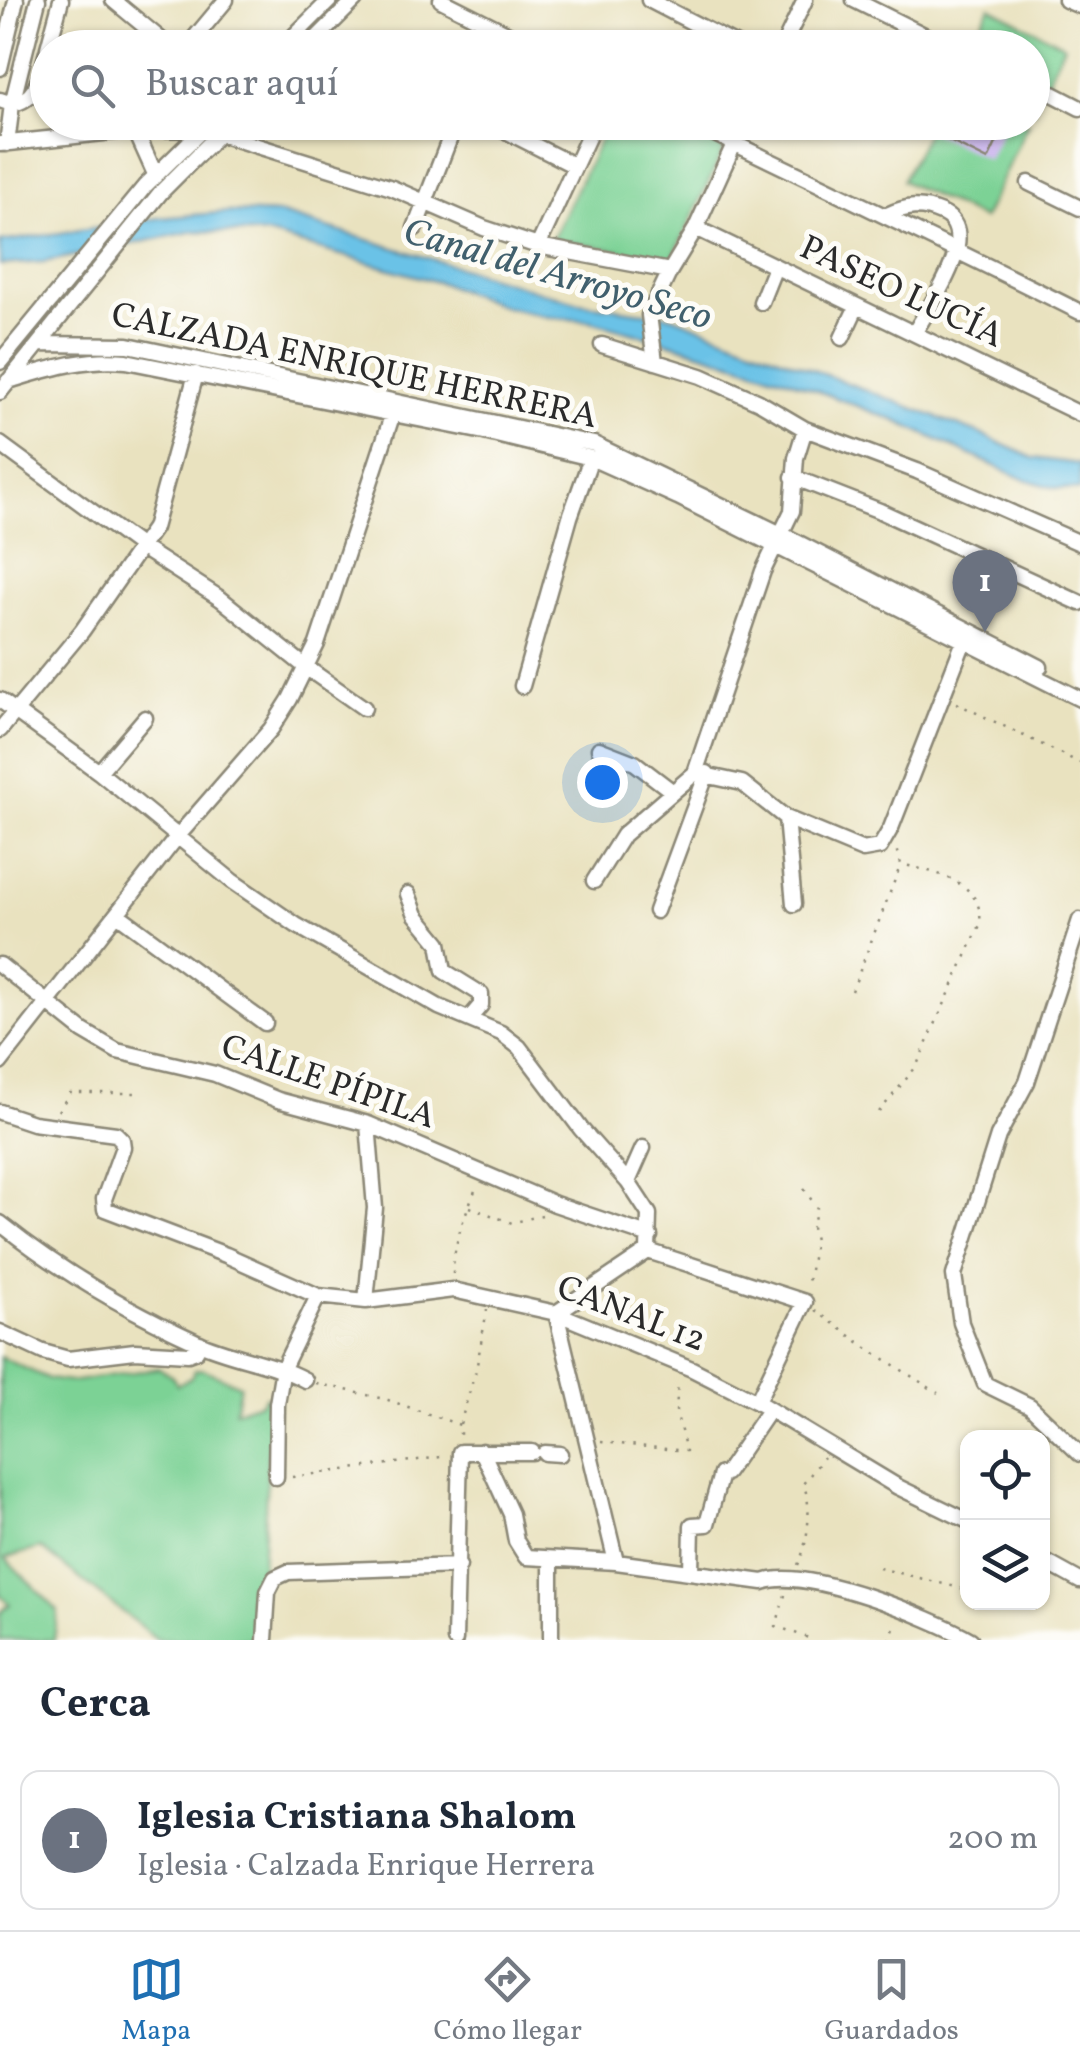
<!DOCTYPE html>
<html lang="es">
<meta charset="utf-8">
<style>
:root{--surface:#fff;--page:#f2f2f3;--text:#1f2937;--muted:#747a83;--line:#e0e1e3;--accent:#1f6fb2}
body{margin:0;font-family:Vollkorn,serif;background:var(--page);color:var(--text)}
.controls{position:absolute;right:30px;bottom:30px;display:grid;overflow:hidden;border-radius:20px;box-shadow:0 2px 8px #0004}
.controls button{width:90px;height:90px;display:grid;place-items:center;padding:0;border:0;border-bottom:2px solid var(--line);background:var(--surface);color:var(--text);font:50px sans-serif}
.you{position:absolute;left:602px;top:782px;width:35px;height:35px;margin:-25px;border:8px solid #fff;border-radius:50%;background:#1a73e8;box-shadow:0 0 0 15px #1a73e833}
.badge{display:grid;place-items:center;width:65px;height:65px;border-radius:50%;background:var(--accent);color:#fff;font-size:32px;font-weight:700}
.pin{position:absolute;translate:-50% -82px;filter:drop-shadow(0 2px 5px #0008)}
.pin::after{content:'';position:absolute;top:52px;width:35px;height:30px;background:inherit;clip-path:polygon(0 0,100% 0,50% 100%)}
.list{margin:0;padding:0;list-style:none}
h2{display:flex;justify-content:space-between;align-items:center;height:130px;margin:0;padding:0 40px;font-size:42px}
h2 small{font-size:32px;font-weight:400;color:var(--muted)}
.list li{display:grid;grid-template-columns:65px 1fr auto;gap:30px;align-items:center;box-sizing:border-box;height:140px;margin:0 20px 20px;padding:0 20px;border:2px solid var(--line);border-radius:20px}
.list b{display:block;font-size:38px;white-space:nowrap}
.list p{margin:0;font-size:32px;white-space:nowrap;color:var(--muted)}
.list em{font-size:32px;font-style:normal;color:var(--muted)}
.icon{flex:none;width:55px;height:55px;fill:none;stroke:currentColor;stroke-width:2;stroke-linecap:round;stroke-linejoin:round}
.map{position:relative;flex:none;width:1080px;height:1640px;overflow:hidden}
.search{position:absolute;background:var(--surface);box-shadow:0 2px 8px #0004;left:30px;right:30px;top:30px;height:110px;display:flex;align-items:center;gap:25px;box-sizing:border-box;padding:0 35px;border-radius:55px;color:var(--muted);font-size:38px}
.sheet{height:290px;background:var(--surface)}
nav{display:flex;justify-content:space-around;align-items:center;box-sizing:border-box;height:140px;border-top:2px solid var(--line);background:var(--surface);font-size:28px;color:var(--muted)}
nav a{display:grid;justify-items:center;gap:5px}
nav .on{color:var(--accent)}
.map>svg:first-child{display:block}
</style>
<div class="map">
<svg width="1080" height="1640" viewBox="0 0 1080 1640">
<rect width="100%" height="100%" fill="#fdfcf7"/>
<filter id="ink" filterUnits="userSpaceOnUse"><feTurbulence type="fractalNoise" baseFrequency=".01" numOctaves="2"/><feDisplacementMap in="SourceGraphic" scale="20" xChannelSelector="R" yChannelSelector="G"/><feConvolveMatrix kernelMatrix="1 2 1 2 8 2 1 2 1" color-interpolation-filters="sRGB"/></filter>
<filter id="wash" filterUnits="userSpaceOnUse"><feTurbulence type="fractalNoise" baseFrequency=".0048" numOctaves="4" result="noise"/><feDisplacementMap in="SourceGraphic" scale="40" xChannelSelector="R" yChannelSelector="G"/><feGaussianBlur stdDeviation="2.25" result="paint"/><feColorMatrix in="noise" values="0 0 0 0 0 0 0 0 0 0 0 0 0 0 0 0 0 1.4 0 .05"/><feComposite in="paint" operator="in"/></filter>
<g filter="url(#wash)">
<rect width="100%" height="100%" fill="#e9e2bf"/>
<!-- green -->
<path fill="#7cd295" stroke="#547e60" stroke-width="2.5" d="M990 7 1064 45 1033 112 1032 48 969 47Z
M608 123H673L724 149 672 260 552 239Z
M932 123H1028L983 219 902 181Z
M0 1357 49 1379 70 1382 159 1368 172 1376 177 1385 190 1378 195 1370 203 1369 240 1385 235 1411 260 1403 266 1396 271 1403 258 1640H158L41 1548 5 1558 58 1611 54 1640H0V1613L10 1604 0 1595Z"/>
<!-- water -->
<path fill="#6ac2e7" stroke="#4a7689" stroke-width="2.5" d="M229 212 281 214 579 303 672 316 978 433 1033 458 1080 464V490L1055 488 1021 478 896 421 787 379 671 343 591 321 548 317 502 306 444 284 266 234 195 231 44 262 0 265V242L159 218Z"/>
<g id="blocks">
<!-- building -->
<path fill="#cbb5ee" d="M938 122H1006L988 160 933 133Z"/>
</g>
</g>
<g filter="url(#ink)">
<use href="#blocks" fill-opacity="0" stroke="#8a8675" stroke-width="2.5"/>
<g fill="none" stroke-linecap="round" stroke-linejoin="round">
<defs>
<path id="minor" d="M113 0 171 48
M441 0 536 48
M649 0 742 48
M854 0 946 46
M1066 0 1080 6
M316 39 334 48
M48 48 61 0
M186 48 226 0
M282 48 330 0
M307 48 355 0
M491 48 500 30
M782 48 805 0
M0 68 16 0
M1053 94 1080 108
M0 100 12 104 38 0
M488 122 573 165
M690 122C820 185 951 247 1080 312
M901 122 907 125
M132 123 155 174
M0 144 132 130 203 129 392 188 484 228 538 246 670 271
M7 144 12 104C39 100 41 71 48 49
M1029 183 1080 208
M887 215C906 206 921 204 941 213 985 231 929 306 915 332
M415 228 456 122
M696 228 1080 414
M538 246 595 122
M761 302 775 267
M842 338 857 306
M39 344 128 345 594 444 783 535 1040 667
M602 345 701 376 759 402 805 429 917 471 1080 543
M0 362 145 186 205 127
M655 362 649 315 670 271 696 228 744 122
M8 381C49 369 84 357 126 361L484 432 591 458 678 497 1080 699
M0 392 161 192 231 122
M0 444 142 548 221 599 307 668 364 708
M793 477 880 511 1080 603
M522 686 570 517 591 458
M0 700 99 772 232 881 296 925 439 1007 501 1033 519 1047 581 1129 628 1182
M0 730 82 631 154 528 196 374
M599 749 635 763 673 792
M99 772 145 718
M695 773 742 783 786 818 863 850 880 847 891 828 966 636
M786 818 794 904
M594 881 623 835 695 773 763 571 792 511 796 458 805 429
M408 894 416 915 439 943 444 971 481 994V1005L469 1019
M656 911 707 773
M117 914 265 1023
M1080 920 1027 1082 998 1136 954 1275 961 1323 985 1384 1030 1406 1080 1454
M0 965 83 1031 117 1051 215 1074 278 1100 368 1124 555 1204 650 1236
M0 1063 177 837 271 729 290 699 317 644 395 407
M0 1112 33 1123 116 1134 122 1140 123 1147 104 1199 105 1209 226 1255 318 1296
M0 1223C60 1271 127 1310 197 1342 232 1358 272 1362 305 1380
M648 1251 805 1302 757 1402
M366 1301 375 1208 368 1124
M0 1332 43 1352 68 1359 135 1351 188 1354 196 1351 200 1343
M482 1451 511 1514 516 1541 526 1557 616 1562 763 1582C806 1566 930 1617 971 1640
M545 1453 560 1454
M276 1477 277 1404 283 1368 318 1296 366 1301 453 1290 556 1313 692 1369 757 1402 898 1487 968 1521
M551 1560V1640
M1042 1560 1080 1581
M616 1562 556 1313 648 1251 649 1214 628 1182 643 1148
M691 1572 692 1525 707 1524 721 1474 726 1473 769 1410
M265 1640 268 1592 275 1578 288 1572 459 1566
M455 1640 460 1452H532"/>
</defs>
<!-- minor casing -->
<use href="#minor" stroke="#8a8675" stroke-width="19"/>
<!-- path -->
<path stroke="#8a8675" stroke-width="2.5" stroke-dasharray="2.5 8" stroke-linecap="butt" d="M956 703 1080 763
M852 991 901 864 896 849
M58 1111 70 1093H139
M879 1112 916 1067 980 925C985 880 932 872 901 864
M804 1189 817 1208 812 1227 815 1240 807 1288
M470 1207 512 1223 542 1215
M453 1274C453 1243 465 1214 477 1186
M815 1310 867 1348 938 1393
M316 1383 388 1400 460 1425V1437
M460 1424 476 1370 487 1310
M601 1442 686 1451 676 1411 678 1381
M292 1477 448 1456
M798 1565C808 1544 813 1505 803 1484L824 1457
M879 1568 968 1590
M785 1595 776 1626 814 1640
M889 1640 896 1623"/>
<!-- minor -->
<use href="#minor" stroke="#fff" stroke-width="14"/>
</g>
</g>
<g text-anchor="middle" dominant-baseline="central" stroke-width="10" stroke-linejoin="round" paint-order="stroke">
<!-- street labels -->
<g font-size="35" fill="#2b2b2b" stroke="#fdfcf7">
<text transform="translate(901 293) rotate(25)">PASEO LUCÍA</text>
<text transform="translate(354 367) rotate(12)">CALZADA ENRIQUE HERRERA</text>
<text transform="translate(328 1083) rotate(19)">CALLE PÍPILA</text>
<text transform="translate(631 1315) rotate(21)">CANAL 12</text>
</g>
<!-- water labels -->
<g font-size="38" font-style="italic" fill="#41606d" stroke="#fdfcf7">
<text transform="translate(557 276) rotate(16)">Canal del Arroyo Seco</text>
</g>
</g>
</svg>
<div class="controls">
<button><svg class="icon" aria-label="locate" viewBox="0 0 24 24"><circle cx="12" cy="12" r="6"/><path d="M12 2v4M12 18v4M2 12h4M18 12h4"/></svg></button>
<button><svg class="icon" aria-label="layers" viewBox="0 0 24 24"><path d="M12 4l9 5-9 5-9-5zM3 14l9 5 9-5"/></svg></button>
</div>
<div class="you"></div>
<div class="pin badge" style="left:985px;top:632px;background:#6b7280">1</div>
<div class="search"><svg class="icon" aria-label="search" viewBox="0 0 24 24"><circle cx="10" cy="10" r="6"/><path d="M15 15l6 6"/></svg>Buscar aquí</div>
</div>
<section class="sheet">
<h2>Cerca<small></small></h2>
<ul class="list">
<li><span class="badge" style="background:#6b7280">1</span><div><b>Iglesia Cristiana Shalom</b><p>Iglesia · Calzada Enrique Herrera</p></div><em>200 m</em></li>
</ul>
</section>
<nav>
<a class="on"><svg class="icon" aria-label="map" viewBox="0 0 24 24"><path d="M3 6l6-2 6 2 6-2v14l-6 2-6-2-6 2zM9 4v14M15 6v14"/></svg>Mapa</a>
<a><svg class="icon" aria-label="directions" viewBox="0 0 24 24"><path d="M12 3l9 9-9 9-9-9zM9 14v-3h6M13 9l2 2-2 2"/></svg>Cómo llegar</a>
<a><svg class="icon" aria-label="saved" viewBox="0 0 24 24"><path d="M7 4h10v16l-5-4-5 4z"/></svg>Guardados</a>
</nav>
